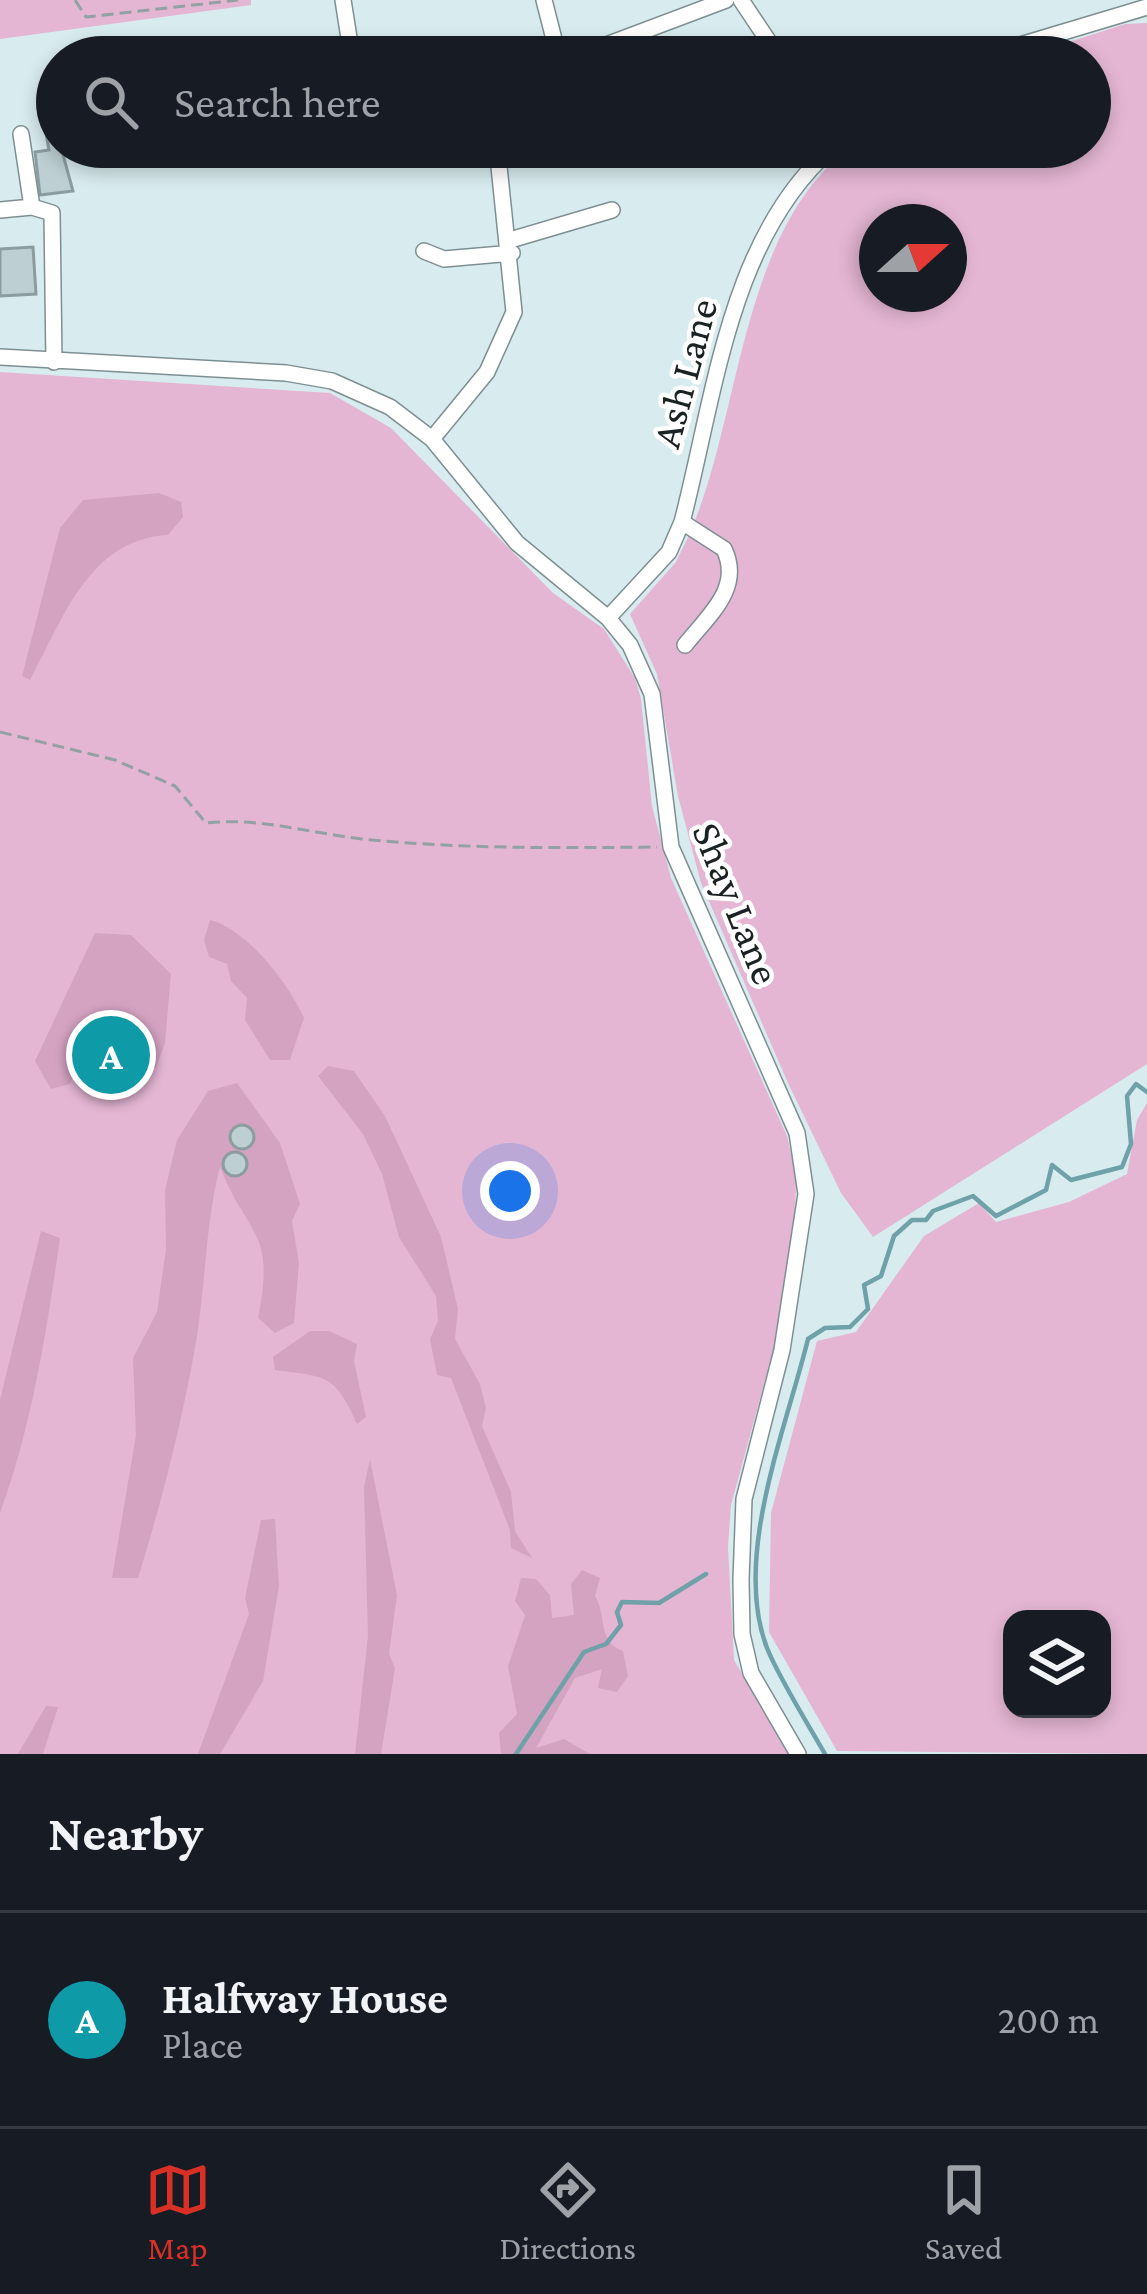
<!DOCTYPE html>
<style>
:root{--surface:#171b24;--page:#242831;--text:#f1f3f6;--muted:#9ea1a6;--line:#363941;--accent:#d93025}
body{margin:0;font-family:"Crimson Pro",serif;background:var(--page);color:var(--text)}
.controls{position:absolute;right:36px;bottom:36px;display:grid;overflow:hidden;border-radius:24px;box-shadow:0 6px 18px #0003}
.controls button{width:108px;height:108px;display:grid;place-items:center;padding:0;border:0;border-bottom:3px solid var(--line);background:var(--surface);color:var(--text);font:60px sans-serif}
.compass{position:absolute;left:859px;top:204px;width:108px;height:108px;border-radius:50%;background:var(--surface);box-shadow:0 6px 18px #0003;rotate:69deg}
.you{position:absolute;left:510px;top:1191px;width:42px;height:42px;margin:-30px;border:9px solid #fff;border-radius:50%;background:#1a73e8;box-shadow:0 0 0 18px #1a73e833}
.badge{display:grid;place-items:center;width:78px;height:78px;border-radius:50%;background:var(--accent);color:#fff;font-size:39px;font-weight:700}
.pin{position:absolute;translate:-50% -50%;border:6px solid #fff;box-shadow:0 3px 12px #0006}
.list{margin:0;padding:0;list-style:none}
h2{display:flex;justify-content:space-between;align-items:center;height:156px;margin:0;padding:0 48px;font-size:51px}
h2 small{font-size:39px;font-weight:400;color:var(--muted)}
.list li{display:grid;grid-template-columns:78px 1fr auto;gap:36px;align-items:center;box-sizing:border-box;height:216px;padding:0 48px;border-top:3px solid var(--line)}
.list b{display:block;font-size:45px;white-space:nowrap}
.list p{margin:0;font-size:39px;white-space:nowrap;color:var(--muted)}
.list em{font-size:39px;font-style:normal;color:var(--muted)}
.icon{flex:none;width:66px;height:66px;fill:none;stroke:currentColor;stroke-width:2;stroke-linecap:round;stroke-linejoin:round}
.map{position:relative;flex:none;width:1147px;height:1754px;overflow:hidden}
.search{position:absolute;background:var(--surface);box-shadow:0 6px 18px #0003;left:36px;right:36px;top:36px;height:132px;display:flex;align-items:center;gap:30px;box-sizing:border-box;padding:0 42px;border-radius:66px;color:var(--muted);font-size:45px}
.sheet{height:372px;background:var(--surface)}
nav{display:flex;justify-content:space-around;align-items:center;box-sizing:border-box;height:168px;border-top:3px solid var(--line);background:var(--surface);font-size:33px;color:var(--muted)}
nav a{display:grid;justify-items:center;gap:6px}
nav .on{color:var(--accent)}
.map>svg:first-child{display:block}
</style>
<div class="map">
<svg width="1147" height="1754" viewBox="0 0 1147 1754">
<rect width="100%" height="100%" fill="#d8ebee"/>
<!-- green -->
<path fill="#e4b6d3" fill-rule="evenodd" d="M0 0H251V5L0 39Z
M1147 23V1064L873 1237 841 1193 788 1083 701 883 678 796 657 674 630 614 676 562 689 535C742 415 739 232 850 147H1090V57H1023L1125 24ZM877 222H949V294H877Z
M0 372 330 393 391 428 553 593 604 629 635 678 641 699 652 806 671 878 787 1136 796 1176 795 1230 778 1333 731 1505 728 1547 734 1660 790 1754H0Z
M1147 1103V1754L837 1751 769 1632 771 1513 817 1341 856 1332 924 1236 979 1203 996 1222 1069 1202 1127 1174 1137 1120ZM1012 1619H1102V1709H1012Z"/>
<!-- forest -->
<path fill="#d4a3c2" d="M159 493 181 502 183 517 168 535C89 539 63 619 30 680L22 676 60 528 83 500Z
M210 920C248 930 288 983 304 1018L290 1060H270L245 1020 247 998 231 981 227 964 209 957 204 940Z
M95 933 131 935 171 974 165 1043 156 1068 133 1072 120 1047 95 1029 70 1084 51 1089 35 1061Z
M328 1066 354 1071 385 1116 441 1237 458 1309 455 1339 480 1384 486 1408 482 1426 511 1492 515 1531 532 1558 511 1548 510 1530 451 1378 437 1375 430 1339 438 1321 436 1296 399 1237 382 1174 363 1134 318 1076Z
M237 1083 280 1143 300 1204 292 1221 299 1263 294 1323 275 1333 258 1318C276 1229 248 1238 220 1167 205 1225 206 1283 196 1342 182 1422 162 1501 138 1578H112L136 1435 133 1358 157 1312 166 1249 165 1190 177 1140 208 1091Z
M41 1231 60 1238C47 1329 32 1426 0 1513V1400Z
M310 1331H329L357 1344 354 1361 366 1417 357 1424C335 1374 327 1377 275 1370L273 1357Z
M370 1459 397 1595 389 1654 395 1668 381 1754H355L368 1636 364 1487Z
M275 1519 279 1586 263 1681 220 1754H198L249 1614 245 1598 261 1520Z
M582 1570 600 1578 595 1596C607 1615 597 1642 623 1651L628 1676 617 1692 598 1688 602 1669 575 1678 536 1748 564 1739 590 1754H501L499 1733 517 1714 508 1666 525 1615 515 1601 521 1578 536 1579 550 1595 552 1618 574 1615 571 1584Z
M46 1706 58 1707 43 1754H18Z"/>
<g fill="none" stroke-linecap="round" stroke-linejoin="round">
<!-- stream -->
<path stroke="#6fa1a9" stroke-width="4.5" d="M516 1754 584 1652 606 1644 621 1625 617 1612 622 1602 659 1603 706 1574
M825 1754C808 1724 779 1678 767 1648 732 1558 786 1429 808 1339L825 1328 850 1327 868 1309 864 1285 881 1276 894 1236 912 1220H926L933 1211 973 1196 996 1216 1046 1190 1052 1165 1071 1180 1122 1167 1131 1144 1127 1096 1136 1084 1147 1092"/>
</g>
<!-- building -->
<path fill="#bdcfd2" stroke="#8c9da0" stroke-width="3" d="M57 133 73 191 40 195 35 152 49 150 46 134Z
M33 247 36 294 0 296V249Z
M230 1137a12 12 0 1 1 24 0a12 12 0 1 1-24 0Z
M223 1164a12 12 0 1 1 24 0a12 12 0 1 1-24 0Z"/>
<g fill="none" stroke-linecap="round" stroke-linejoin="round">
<defs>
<path id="minor" d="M343 0 352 57
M544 0 558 55
M741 0 779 57
M548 57 609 44 726 0
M980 57 1147 7
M21 134 32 207 52 213 54 362
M0 210 32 207
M510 240 612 210
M424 251 444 259 512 253
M0 357 286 373 332 381 390 407 432 439 517 543 608 618 630 645 652 694 671 847 797 1133 806 1194 782 1350 744 1499 741 1580 742 1634 751 1673 798 1754
M432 439 487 372 514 312 497 147
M682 522 724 549C743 588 708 616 685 645
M608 618 669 552 682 522C715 396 729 237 833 147"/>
</defs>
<!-- minor casing -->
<use href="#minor" stroke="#7e8f92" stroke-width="18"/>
<!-- path -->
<path stroke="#92a1a3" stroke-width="3" stroke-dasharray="12 6" stroke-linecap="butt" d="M75 0 86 17 238 0
M0 732 115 760 175 786 206 823C260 817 309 833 362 839 460 849 558 848 657 847"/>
<!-- minor -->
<use href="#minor" stroke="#fff" stroke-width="15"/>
</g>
<g text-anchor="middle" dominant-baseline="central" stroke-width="9" stroke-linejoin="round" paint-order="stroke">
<!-- street labels -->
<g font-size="42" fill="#1b2223" stroke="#fff">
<text transform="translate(684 373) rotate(-75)">Ash Lane</text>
<text transform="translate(737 903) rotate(68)">Shay Lane</text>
</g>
</g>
</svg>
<div class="controls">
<button><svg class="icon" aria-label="layers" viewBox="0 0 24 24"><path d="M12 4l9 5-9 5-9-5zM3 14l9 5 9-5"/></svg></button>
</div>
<svg class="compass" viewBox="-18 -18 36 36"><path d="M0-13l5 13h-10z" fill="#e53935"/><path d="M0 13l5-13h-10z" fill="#9ea1a6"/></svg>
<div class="you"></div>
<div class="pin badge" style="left:111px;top:1055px;background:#0f9aa8">A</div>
<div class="search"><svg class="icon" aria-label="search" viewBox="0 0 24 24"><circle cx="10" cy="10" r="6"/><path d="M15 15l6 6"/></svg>Search here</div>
</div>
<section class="sheet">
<h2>Nearby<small></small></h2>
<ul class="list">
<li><span class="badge" style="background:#0f9aa8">A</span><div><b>Halfway House</b><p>Place</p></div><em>200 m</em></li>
</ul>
</section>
<nav>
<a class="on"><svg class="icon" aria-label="map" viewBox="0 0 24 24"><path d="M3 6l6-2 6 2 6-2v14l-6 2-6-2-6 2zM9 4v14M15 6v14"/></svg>Map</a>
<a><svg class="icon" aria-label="directions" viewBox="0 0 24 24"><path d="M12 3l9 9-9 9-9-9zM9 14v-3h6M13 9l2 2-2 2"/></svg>Directions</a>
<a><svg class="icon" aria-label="saved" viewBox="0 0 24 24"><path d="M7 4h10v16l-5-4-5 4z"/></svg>Saved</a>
</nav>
